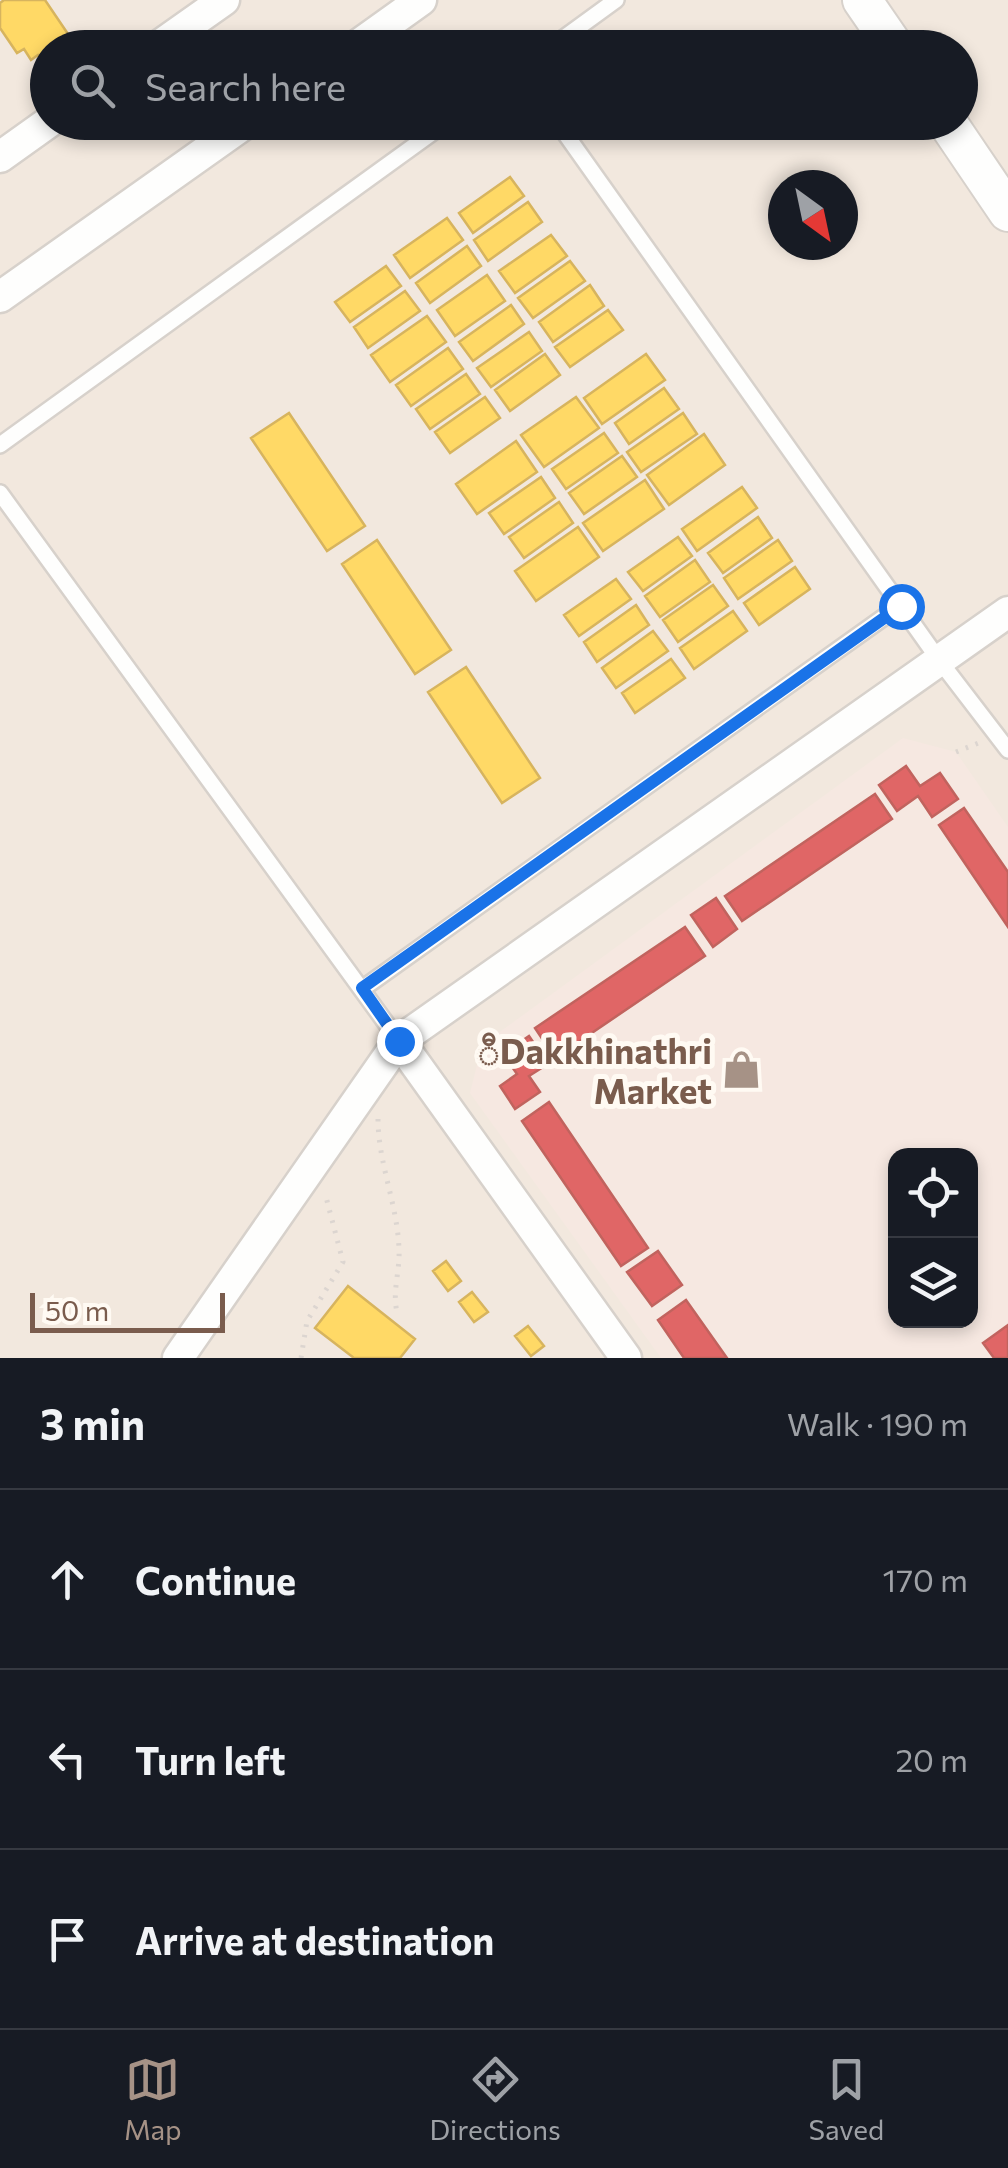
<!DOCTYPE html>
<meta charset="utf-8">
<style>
:root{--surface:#171b24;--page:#20242c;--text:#f1f3f6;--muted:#9ea1a6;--line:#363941;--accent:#a69286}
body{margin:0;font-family:Commissioner,sans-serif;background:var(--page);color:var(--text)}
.controls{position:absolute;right:30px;bottom:30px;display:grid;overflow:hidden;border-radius:20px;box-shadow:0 5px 15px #0003}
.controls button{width:90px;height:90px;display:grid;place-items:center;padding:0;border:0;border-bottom:2px solid var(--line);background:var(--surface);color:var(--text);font:50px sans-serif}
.compass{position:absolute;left:768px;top:170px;width:90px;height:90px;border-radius:50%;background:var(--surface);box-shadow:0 5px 15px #0003;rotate:147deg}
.scale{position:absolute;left:30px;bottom:25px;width:195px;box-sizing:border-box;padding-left:10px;border:5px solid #7a5c4d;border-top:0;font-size:28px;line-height:35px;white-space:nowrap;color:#7a5c4d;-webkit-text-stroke:8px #fffaf3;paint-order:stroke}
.stop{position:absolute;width:30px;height:30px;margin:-22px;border:8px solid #1a73e8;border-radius:50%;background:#fff}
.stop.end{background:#1a73e8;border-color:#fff;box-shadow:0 2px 10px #0008}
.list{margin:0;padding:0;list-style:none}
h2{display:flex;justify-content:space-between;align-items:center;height:130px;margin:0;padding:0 40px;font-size:42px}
h2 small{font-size:32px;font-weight:400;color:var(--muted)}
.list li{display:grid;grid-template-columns:65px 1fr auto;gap:30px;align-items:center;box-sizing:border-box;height:180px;padding:0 40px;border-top:2px solid var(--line)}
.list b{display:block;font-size:38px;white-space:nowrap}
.list em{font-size:32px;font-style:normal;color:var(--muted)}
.icon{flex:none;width:55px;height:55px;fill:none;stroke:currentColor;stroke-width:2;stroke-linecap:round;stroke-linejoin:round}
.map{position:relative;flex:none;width:1008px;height:1358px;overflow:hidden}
.search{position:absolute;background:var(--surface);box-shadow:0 5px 15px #0003;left:30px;right:30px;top:30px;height:110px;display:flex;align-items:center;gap:25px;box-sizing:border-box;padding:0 35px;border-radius:55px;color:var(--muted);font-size:38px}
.sheet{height:670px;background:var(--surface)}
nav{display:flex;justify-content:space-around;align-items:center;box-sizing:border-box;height:140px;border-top:2px solid var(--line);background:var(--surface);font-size:28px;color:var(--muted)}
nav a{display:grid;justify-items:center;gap:5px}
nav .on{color:var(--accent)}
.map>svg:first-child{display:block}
</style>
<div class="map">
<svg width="1008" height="1358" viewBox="0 0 1008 1358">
<rect width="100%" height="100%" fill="#f9f5f0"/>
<!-- residential -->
<path fill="#f2e8de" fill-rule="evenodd" d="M0 0H1008V1358H0ZM48 48H960V122H48ZM783 185H843V245H783ZM896 1156H970V1320H896Z"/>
<!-- commercial -->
<path fill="#f6e8e1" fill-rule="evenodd" d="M903 738 956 752 1008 827V1358H661L470 1093 482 1045ZM896 1156H970V1320H896Z"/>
<!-- homes -->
<path fill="#ffd966" stroke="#d7b45e" stroke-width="2.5" d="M4 0H45L68 34 58 41 62 48H48L47 67 38 55 31 60 24 49 17 53 0 28V3Z
M510 177 524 196 473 233 459 213Z
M528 202 542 222 488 261 474 240Z
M447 218 463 240 410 278 394 255Z
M551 235 567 256 515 293 499 271Z
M467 246 481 266 430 303 416 283Z
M570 261 585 281 533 318 518 298Z
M386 266 401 286 350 322 335 302Z
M487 275 505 301 455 336 437 310Z
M590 285 604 306 553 342 539 322Z
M405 291 420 311 368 348 354 327Z
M511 305 524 324 473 361 459 342Z
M608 310 623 330 570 367 555 347Z
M427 316 446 342 390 382 371 355Z
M529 332 542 351 491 387 477 368Z
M448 348 463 369 411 406 396 385Z
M545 354 560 375 510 411 495 390Z
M646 354 665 380 602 424 584 398Z
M466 374 480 394 430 429 416 409Z
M664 388 679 409 629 444 615 423Z
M485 397 500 418 450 453 435 432Z
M576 397 599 428 544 467 521 435Z
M289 413 365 526 327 551 251 438Z
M683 413 697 434 641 472 627 452Z
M604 433 618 453 566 489 552 469Z
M704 434 725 465 669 505 647 475Z
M516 441 537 472 477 514 456 484Z
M622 456 637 477 584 514 569 493Z
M541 477 555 498 504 534 489 513Z
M645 480 664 509 603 551 583 523Z
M742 487 757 508 697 551 682 529Z
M559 502 573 523 524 558 509 537Z
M758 517 772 538 723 573 708 553Z
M578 527 599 557 536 601 515 571Z
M678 537 692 556 643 591 628 572Z
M377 540 451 650 415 674 342 564Z
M778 540 792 561 738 599 724 578Z
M695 560 710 582 660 617 645 596Z
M795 567 810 589 759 625 744 603Z
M616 579 631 599 579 636 564 615Z
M713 585 728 606 678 642 663 620Z
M636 605 649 625 597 662 584 642Z
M733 611 747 631 694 669 680 648Z
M653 631 668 651 616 688 602 668Z
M671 659 685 678 635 713 622 693Z
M466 667 540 778 502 803 428 692Z
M446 1261 461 1281 448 1291 433 1271Z
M348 1286 415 1339 400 1358H354L315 1328Z
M472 1292 488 1312 474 1322 459 1302Z
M528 1326 544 1346 531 1356 515 1336Z"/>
<!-- shops -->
<path fill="#e06666" stroke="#c1635e" stroke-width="2.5" d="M906 766 920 786 940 773 958 799 932 817 918 796 897 811 879 785Z
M875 794 892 819 742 921 725 896Z
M964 808 1008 872V927L939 825Z
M716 898 737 929 713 947 691 915Z
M685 927 705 956 555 1058 535 1028Z
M529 1036 548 1064 529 1076 540 1092 515 1109 500 1086 517 1074 503 1054Z
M549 1102 648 1248 621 1266 522 1121Z
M658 1251 682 1285 652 1306 627 1272Z
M686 1300 727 1358H684L658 1320Z
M1008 1325V1358H994L983 1343Z"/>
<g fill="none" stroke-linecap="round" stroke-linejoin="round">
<defs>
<path id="service" d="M550 48 616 0
M557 122 939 660 1008 750
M0 445 447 122
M0 493 399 1041
M362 989 901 605"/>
<path id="minor" d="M156 48 224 0
M354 48 421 0
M0 157 49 122
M0 297 247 122
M178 1358 399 1041
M626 1358 399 1041 1008 612"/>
<path id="tertiary" d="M862 0 895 48
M947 122 1008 212"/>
</defs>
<!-- service casing -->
<use href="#service" stroke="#d7d1cb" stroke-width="20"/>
<!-- minor casing -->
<use href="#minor" stroke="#d7d1cb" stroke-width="35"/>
<!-- tertiary casing -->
<use href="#tertiary" stroke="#d7d1cb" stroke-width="42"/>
<!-- path -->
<path stroke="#dcd5d0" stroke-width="5" stroke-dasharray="2.5 8" stroke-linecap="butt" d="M956 752 981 742
M378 1119C378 1163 398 1206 399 1250 400 1272 392 1291 397 1312
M301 1358 307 1321 343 1262 326 1197"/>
<!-- service -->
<use href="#service" stroke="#fefefd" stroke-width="15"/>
<!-- minor -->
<use href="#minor" stroke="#fefefd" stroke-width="30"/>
<!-- tertiary -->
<use href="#tertiary" stroke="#fefefd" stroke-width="38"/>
</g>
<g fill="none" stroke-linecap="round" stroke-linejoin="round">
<!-- route -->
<path stroke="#1a73e8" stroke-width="12" d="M399 1041 362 988 901 606"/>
</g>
<!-- icons -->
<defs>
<symbol id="shop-bare" viewBox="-9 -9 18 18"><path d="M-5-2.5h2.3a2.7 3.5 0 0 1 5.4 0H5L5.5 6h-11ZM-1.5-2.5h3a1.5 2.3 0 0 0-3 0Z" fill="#a69286" stroke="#fffaf3" stroke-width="2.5" paint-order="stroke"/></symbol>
</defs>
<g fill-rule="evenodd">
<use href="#shop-bare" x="714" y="1042" width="55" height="55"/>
</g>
<g text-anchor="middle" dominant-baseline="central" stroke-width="10" stroke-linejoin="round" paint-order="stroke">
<!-- poi labels -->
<g font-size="35" font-weight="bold" fill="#7a5c4d" stroke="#fffaf3" text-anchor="end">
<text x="712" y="1049">ီDakkhinathri<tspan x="712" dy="40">Market</tspan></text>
</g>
</g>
</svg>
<div class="controls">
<button><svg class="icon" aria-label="locate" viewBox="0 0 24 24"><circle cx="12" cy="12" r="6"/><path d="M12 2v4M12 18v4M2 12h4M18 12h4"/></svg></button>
<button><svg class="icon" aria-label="layers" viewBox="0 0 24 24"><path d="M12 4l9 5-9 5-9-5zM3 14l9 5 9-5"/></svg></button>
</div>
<svg class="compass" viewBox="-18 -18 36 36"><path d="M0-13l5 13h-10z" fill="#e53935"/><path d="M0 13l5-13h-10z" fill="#9ea1a6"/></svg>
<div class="scale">50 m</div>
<div class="stop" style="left:901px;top:606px"></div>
<div class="stop end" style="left:399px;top:1041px"></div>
<div class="search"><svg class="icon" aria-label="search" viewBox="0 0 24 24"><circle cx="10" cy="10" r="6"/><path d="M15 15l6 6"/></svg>Search here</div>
</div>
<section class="sheet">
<h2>3 min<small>Walk · 190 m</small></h2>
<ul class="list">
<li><svg class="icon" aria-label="ahead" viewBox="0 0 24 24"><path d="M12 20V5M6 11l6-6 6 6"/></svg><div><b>Continue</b></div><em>170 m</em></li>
<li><svg class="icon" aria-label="left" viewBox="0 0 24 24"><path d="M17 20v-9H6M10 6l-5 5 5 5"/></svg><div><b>Turn left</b></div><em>20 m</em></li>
<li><svg class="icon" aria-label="arrive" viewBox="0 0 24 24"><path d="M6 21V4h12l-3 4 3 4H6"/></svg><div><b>Arrive at destination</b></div></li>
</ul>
</section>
<nav>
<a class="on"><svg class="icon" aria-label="map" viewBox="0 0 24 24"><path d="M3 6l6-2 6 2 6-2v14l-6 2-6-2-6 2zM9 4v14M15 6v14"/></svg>Map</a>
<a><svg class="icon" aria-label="directions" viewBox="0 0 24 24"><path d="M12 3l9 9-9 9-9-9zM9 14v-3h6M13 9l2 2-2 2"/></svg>Directions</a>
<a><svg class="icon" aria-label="saved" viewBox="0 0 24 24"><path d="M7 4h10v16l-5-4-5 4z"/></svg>Saved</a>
</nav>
